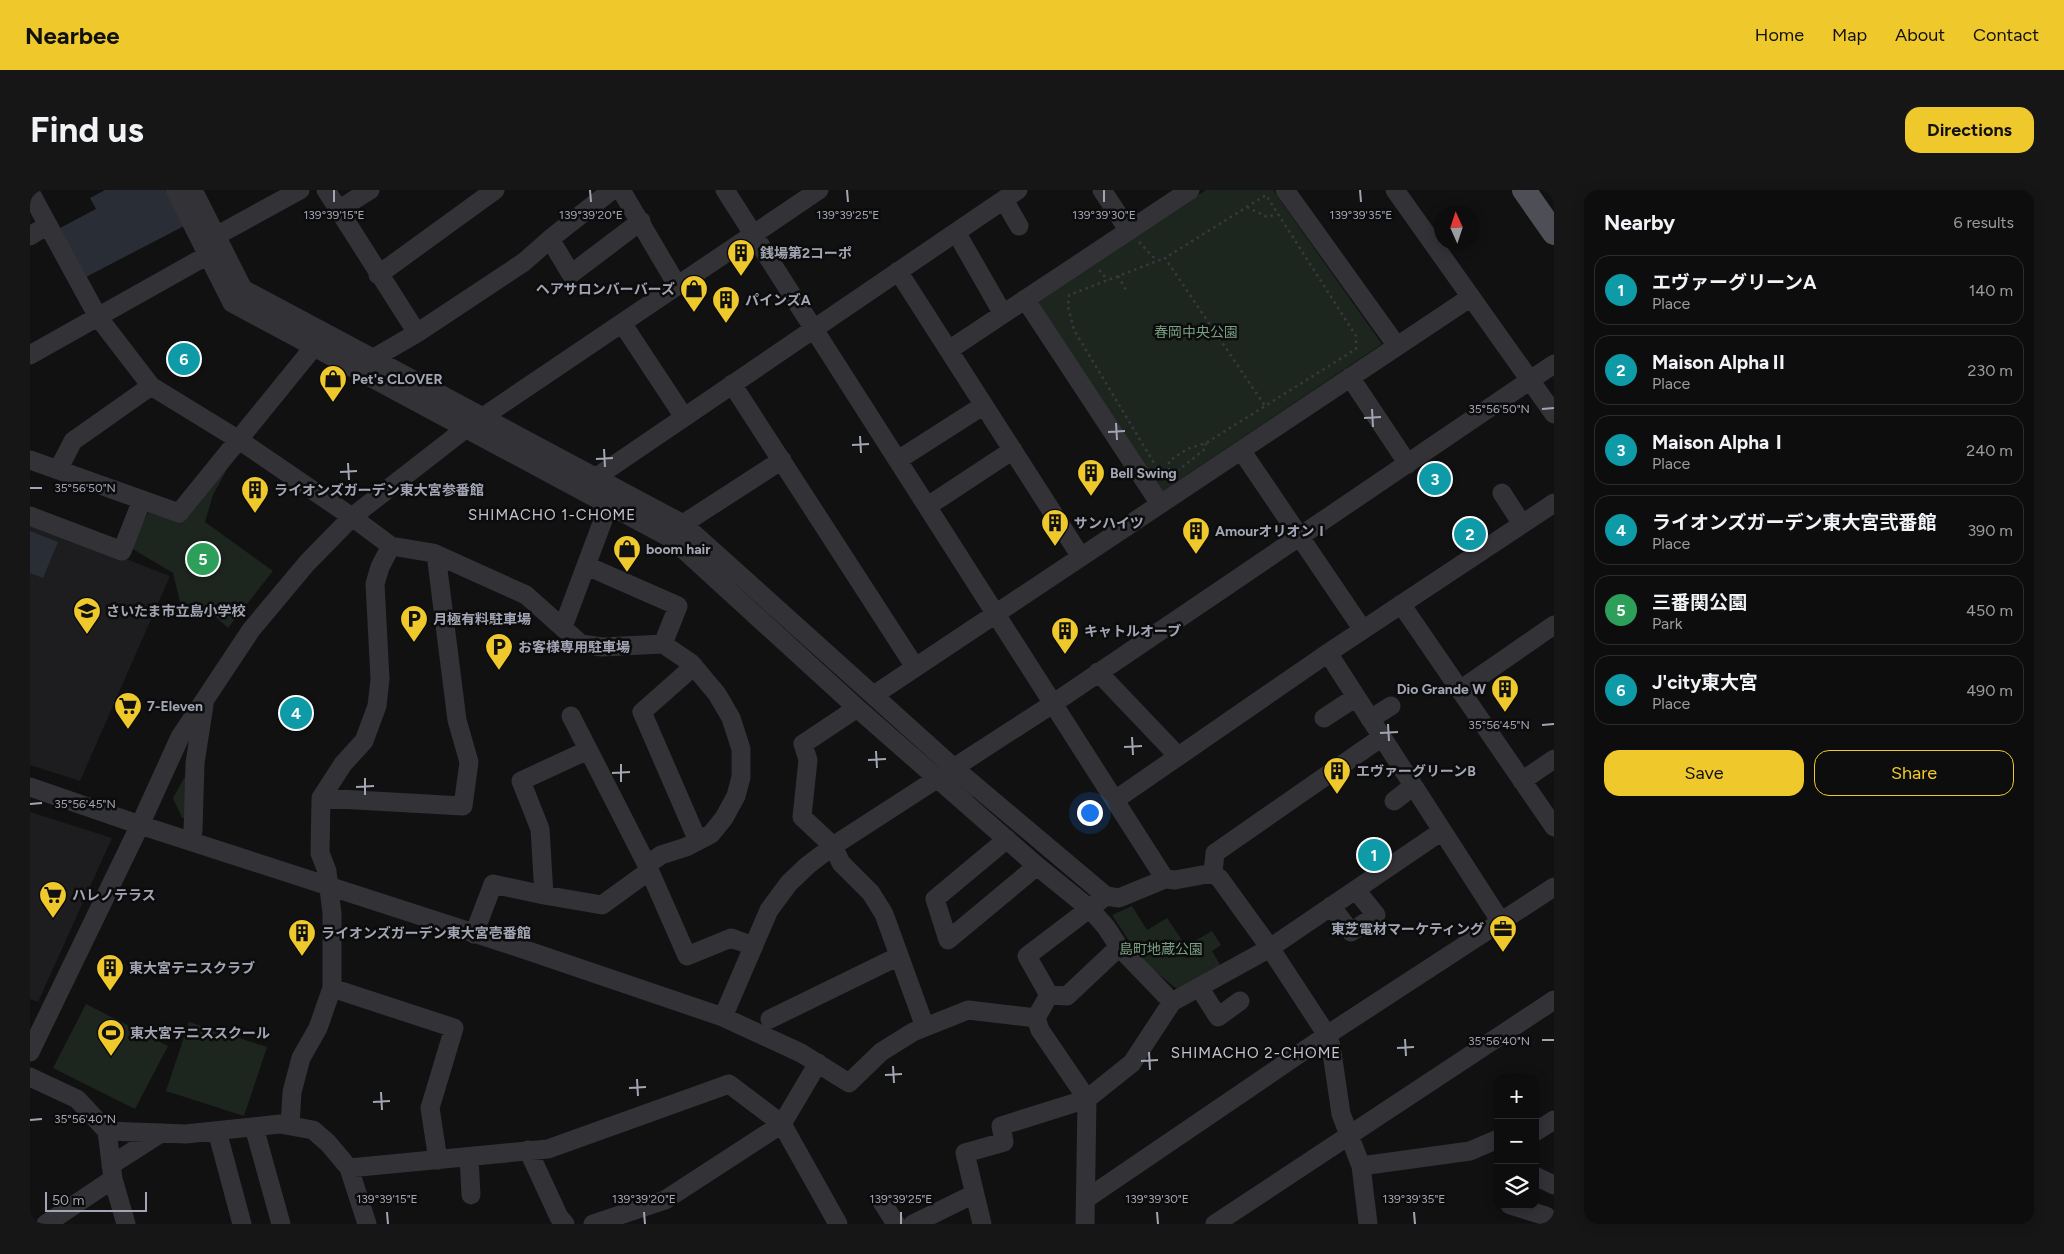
<!DOCTYPE html>
<meta charset="utf-8">
<style>
:root{--surface:#0d0d0e;--page:#161617;--text:#f1f3f6;--muted:#9a9c9e;--line:#2d2d2e;--accent:#efc92c}
body{margin:0;font-family:Figtree,"Noto Sans JP",sans-serif;background:var(--page);color:var(--text)}
.controls{position:absolute;right:15px;bottom:15px;display:grid;overflow:hidden;border-radius:10px;box-shadow:0 2px 12px #0003}
.controls button{width:45px;height:45px;display:grid;place-items:center;padding:0;border:0;border-bottom:1px solid var(--line);background:var(--surface);color:var(--text);font:25px sans-serif}
.compass{position:absolute;left:1404px;top:15px;width:45px;height:45px;border-radius:50%;background:var(--surface);box-shadow:0 2px 12px #0003;rotate:357deg}
.scale{position:absolute;left:15px;bottom:12px;width:102px;box-sizing:border-box;padding-left:5px;border:2px solid #a2a5b3;border-top:0;font-size:14px;line-height:18px;white-space:nowrap;color:#a2a5b3;-webkit-text-stroke:4px #0c0c0d;paint-order:stroke}
.you{position:absolute;left:1059px;top:622px;width:18px;height:18px;margin:-12px;border:4px solid #fff;border-radius:50%;background:#1a73e8;box-shadow:0 0 0 8px #1a73e833}
.badge{display:grid;place-items:center;width:32px;height:32px;border-radius:50%;background:var(--accent);color:#fff;font-size:16px;font-weight:700}
.pin{position:absolute;translate:-50% -50%;border:2px solid #fff;box-shadow:0 1px 5px #0006}
.list{margin:0;padding:0;list-style:none}
h2{display:flex;justify-content:space-between;align-items:center;height:65px;margin:0;padding:0 20px;font-size:21px}
h2 small{font-size:16px;font-weight:400;color:var(--muted)}
.list li{display:grid;grid-template-columns:32px 1fr auto;gap:15px;align-items:center;box-sizing:border-box;height:70px;margin:0 10px 10px;padding:0 10px;border:1px solid var(--line);border-radius:15px}
.list b{display:block;font-size:19px;white-space:nowrap}
.list p{margin:0;font-size:16px;white-space:nowrap;color:var(--muted)}
.list em{font-size:16px;font-style:normal;color:var(--muted)}
.actions{display:flex;gap:10px;padding:15px 20px}
.actions a{flex:1;padding:11px 0;border:1px solid var(--accent);border-radius:15px;text-align:center;font-size:18px;color:var(--accent)}
.actions .main{background:var(--accent);color:#111}
.icon{flex:none;width:28px;height:28px;fill:none;stroke:currentColor;stroke-width:2;stroke-linecap:round;stroke-linejoin:round}
.map{position:relative;flex:none;width:1524px;height:1034px;overflow:hidden;border-radius:15px}
header{display:flex;align-items:center;gap:30px;box-sizing:border-box;height:70px;padding:0 25px;background:var(--accent);color:#111}
header strong{font-size:24px}
nav{display:flex;gap:28px;margin-inline-start:auto;font-size:18px}
.intro{display:flex;align-items:center;justify-content:space-between;box-sizing:border-box;height:120px;padding:0 30px}
h1{margin:0;font-size:35px}
.button{padding:12px 22px;border-radius:15px;background:var(--accent);color:#111;font-size:18px;font-weight:700}
main{display:flex;gap:30px;padding:0 30px}
aside{flex:1;background:var(--surface);border-radius:15px;box-shadow:0 2px 12px #0003}
.map>svg:first-child{display:block}
</style>
<header>
<strong>Nearbee</strong>
<nav><a>Home</a><a>Map</a><a>About</a><a>Contact</a></nav>
</header>
<div class="intro"><h1>Find us</h1><a class="button">Directions</a></div>
<main>
<div class="map">
<svg width="1524" height="1034" viewBox="0 0 1524 1034">
<rect width="100%" height="100%" fill="#111112"/>
<!-- built -->
<path fill="#1d1d1f" d="M0 332 140 386 50 591 0 575Z
M0 622 82 648 8 812 0 809Z"/>
<!-- green -->
<path fill="#1d251f" d="M1176 0H1243L1352 154 1131 302 1005 112Z
M193 278 196 281 183 305 175 332 243 381 198 438 176 418 150 412 143 383 101 358 119 321 149 330Z
M157 583 156 627 152 628 143 608Z
M1102 716 1117 740 1137 728 1156 756 1182 741 1191 755 1182 761 1192 778 1147 799 1113 772 1082 725Z
M56 814 138 856 105 919 23 878Z
M159 832 237 857 214 926 136 901Z"/>
<!-- water -->
<path fill="#282d36" d="M75 0H135L154 36 56 87 30 38 66 19 60 8Z
M0 341 28 352 13 388 0 383Z"/>
<g fill="none" stroke-linecap="round" stroke-linejoin="round">
<!-- stream -->
<path stroke="#282d36" stroke-width="4.5" d="M919 586 941 605"/>
<!-- path -->
<path stroke="#38393e" stroke-width="2.5" stroke-dasharray="2.5 4" stroke-linecap="butt" d="M1217 17 1237 27 1247 24
M1109 52 1127 71
M1069 80 1078 90
M1088 86 1096 100
M1127 278 1044 140 1038 116 1039 105 1135 68
M1130 283 1139 287
M1142 285 1175 259 1176 253
M1139 287V271L1157 259 1176 253 1326 159V146L1236 5 1135 68 1235 216"/>
<!-- minor -->
<path stroke="#323237" stroke-width="19" d="M145 0 202 113 642 349 827 518 1007 676 1060 719 1076 737 1089 757 1142 812
M163 0 213 99 653 334 923 577 1076 706
M296 0 387 143
M591 0 647 95
M695 0 1135 689
M1072 0 1099 41
M1255 0 1367 156
M1365 0 1524 224
M0 2 68 127 121 196 209 250 322 327 361 356 403 363 496 405 551 454 572 457 633 454 661 473 687 504 701 528 711 559V587L706 606 694 628 681 644 656 657 631 665 617 675
M974 10 989 36
M308 20 340 0
M926 42 973 124
M0 46 18 35
M186 46 270 0
M520 49 541 84 611 31
M868 81 1051 367
M348 85 465 0
M995 109 1130 314
M592 133 654 227
M919 160 1160 0
M0 165 178 65
M344 168 387 143 494 72 520 49 582 0
M1320 187 1378 274
M702 194 885 477
M1211 260 1333 440
M0 270 149 323 283 158
M868 270 954 215
M28 280 43 251 121 196
M565 288 988 0
M1472 303 1492 334
M898 316 983 260
M0 326 92 361 112 310
M653 334 752 270
M557 376 648 416 633 454
M1371 414 1524 637
M533 437 578 317
M1298 463 1471 732
M664 476 612 522 668 651
M1068 482 1148 566
M1430 500 1524 435
M844 505 1441 107
M827 518 773 554 778 570 772 627 803 656 811 673 841 703 854 724 895 837
M541 526 617 675 657 766 701 748 723 756
M1294 528 1326 507
M1340 529 1361 516
M1492 591 1524 569
M0 597 110 635 484 756 693 827 771 863 819 893 851 862 883 842 938 820 1006 828 1010 840 1057 909 1055 1034
M291 608 433 616 439 572 427 530 406 364
M1085 610 1298 463 1524 313
M1364 611 1383 596
M163 641 165 573 174 515
M977 649 905 709 918 750 1007 676
M1183 683 1185 663 1352 547
M514 705 510 639 491 591 558 560
M1301 716 1321 742 1346 725 1326 700
M444 744 463 694 514 705 572 715 619 681
M1169 797 1188 827 1210 811
M302 798 424 838 400 918 408 970
M1019 805 1037 806 1089 757
M693 827 739 720 759 693 778 675 803 656 1024 513 1524 174
M1006 828 1019 805 997 766 1076 706 1089 708 1135 689 1145 690 1183 683 1190 689 1240 758 1297 845 1301 856 1311 924 1331 976 1440 961 1468 949
M740 829 869 766
M0 862 110 635 150 547 221 440 277 373 322 327 435 239 789 0
M0 887 47 909 77 941 156 944 250 934 283 940 298 953 319 978 337 1034
M260 935 262 902 271 868 288 838 302 798V724L297 681 290 663 291 608 313 574 334 551 347 516 350 489 345 394 350 377 361 356
M224 937 251 1034
M77 941 83 989 96 1034
M187 941 212 1034
M1505 942 1524 930
M498 960 529 1027 535 1034
M439 967 441 1005
M81 975 131 943
M1331 976 1338 1034
M319 978 518 959 699 894 752 934 808 1034
M1505 986 1524 995
M1056 1009 1297 845 1524 697
M852 1012 866 1034
M1480 1015 1516 1026
M16 1034 83 989
M563 1034 635 1010 752 934 788 873
M883 1034 944 1004
M952 1034 935 963 974 952 971 936 1057 909 1102 873 1142 812 1240 758 1412 641
M1185 1034 1524 810"/>
<!-- major -->
<path stroke="#4e4f56" stroke-width="24" d="M1494 0 1524 43"/>
</g>
<!-- ticks -->
<path fill="none" stroke="#a2a5b3" stroke-width="2" d="M304 0V12M560 0 561 12M817 0 818 12M1074 0V12M1330 0 1331 12M1342 219 1343 237M1512 219 1524 218M1334 228 1351 227M1086 233 1087 250M1078 242 1095 241M830 246 831 263M822 255 839 254M574 259 575 277M566 269 583 268M318 273 319 290M310 282 327 281M0 298H12M1358 534 1359 551M1512 535 1524 534M1350 543 1368 542M1102 547 1103 565M1094 557 1112 556M846 561 847 578M838 570 856 569M591 574V592M582 583 600 582M335 588V605M326 597 344 596M0 614 12 613M1375 849 1376 866M1512 850H1524M1367 858 1384 857M1119 862 1120 880M1111 871 1128 870M863 876 864 893M855 885 872 884M607 889 608 906M599 898 616 897M351 902 352 920M343 912 360 911M0 930 12 929M357 1022 358 1034M614 1022 615 1034M871 1022V1034M1127 1022 1128 1034M1384 1022 1385 1034"/>
<!-- icons -->
<defs>
<symbol id="building-pin" viewBox="-11 -11 22 30"><path d="M0 17L-7.5 6A9.5 9.5 0 1 1 7.5 6Z" fill="#efc92c" stroke="#0c0c0d"/><path d="M-4-6H4V6H1V3H-1V6H-4ZM-2.5-4.3h1.7v1.8h-1.7ZM.8-4.3h1.7v1.8H.8ZM-2.5-1h1.7V.8h-1.7ZM.8-1h1.7V.8H.8Z" fill="#111"/></symbol>
<symbol id="shop-pin" viewBox="-11 -11 22 30"><path d="M0 17L-7.5 6A9.5 9.5 0 1 1 7.5 6Z" fill="#efc92c" stroke="#0c0c0d"/><path d="M-5-2.5h2.3a2.7 3.5 0 0 1 5.4 0H5L5.5 6h-11ZM-1.5-2.5h3a1.5 2.3 0 0 0-3 0Z" fill="#111"/></symbol>
<symbol id="school-pin" viewBox="-11 -11 22 30"><path d="M0 17L-7.5 6A9.5 9.5 0 1 1 7.5 6Z" fill="#efc92c" stroke="#0c0c0d"/><path d="M0-5L7-2L0 1L-7-2ZM-4 1L0 2.5L4 1V4Q0 6-4 4Z" fill="#111"/></symbol>
<symbol id="parking-pin" viewBox="-11 -11 22 30"><path d="M0 17L-7.5 6A9.5 9.5 0 1 1 7.5 6Z" fill="#efc92c" stroke="#0c0c0d"/><path d="M-3.5-5.5H1a3.5 3.5 0 0 1 0 7H-1V5.5H-3.5ZM-1-3.4V-.6H.8a1.4 1.4 0 0 0 0-2.8Z" fill="#111"/></symbol>
<symbol id="supermarket-pin" viewBox="-11 -11 22 30"><path d="M0 17L-7.5 6A9.5 9.5 0 1 1 7.5 6Z" fill="#efc92c" stroke="#0c0c0d"/><path d="M-6-5.5h2.5l.6 2H6L4.5 2H-2.5L-4.4-4H-6ZM-1.5 3.2a1.3 1.3 0 1 0 .1 0ZM3 3.2a1.3 1.3 0 1 0 .1 0Z" fill="#111"/></symbol>
<symbol id="office-pin" viewBox="-11 -11 22 30"><path d="M0 17L-7.5 6A9.5 9.5 0 1 1 7.5 6Z" fill="#efc92c" stroke="#0c0c0d"/><path d="M-6-3h4V-5.5h4V-3h4V5H-6ZM-1-4.5V-3h2v-1.5ZM-6 0V1H6V0Z" fill="#111"/></symbol>
<symbol id="stadium-pin" viewBox="-11 -11 22 30"><path d="M0 17L-7.5 6A9.5 9.5 0 1 1 7.5 6Z" fill="#efc92c" stroke="#0c0c0d"/><path d="M0-5a6.5 5 0 1 0 0 10a6.5 5 0 1 0 0-10ZM-3.5-1.8h7v3.6h-7Z" fill="#111"/></symbol>
</defs>
<g fill-rule="evenodd">
<use href="#building-pin" x="695" y="47" width="32" height="43"/>
<use href="#shop-pin" x="648" y="83" width="32" height="43"/>
<use href="#building-pin" x="680" y="94" width="32" height="43"/>
<use href="#shop-pin" x="287" y="173" width="32" height="43"/>
<use href="#building-pin" x="1045" y="267" width="32" height="43"/>
<use href="#building-pin" x="209" y="284" width="32" height="43"/>
<use href="#building-pin" x="1009" y="317" width="32" height="43"/>
<use href="#building-pin" x="1150" y="325" width="32" height="43"/>
<use href="#shop-pin" x="581" y="343" width="32" height="43"/>
<use href="#school-pin" x="41" y="405" width="32" height="43"/>
<use href="#parking-pin" x="368" y="413" width="32" height="43"/>
<use href="#building-pin" x="1019" y="425" width="32" height="43"/>
<use href="#parking-pin" x="453" y="441" width="32" height="43"/>
<use href="#building-pin" x="1459" y="483" width="32" height="43"/>
<use href="#supermarket-pin" x="82" y="500" width="32" height="43"/>
<use href="#building-pin" x="1291" y="565" width="32" height="43"/>
<use href="#supermarket-pin" x="7" y="689" width="32" height="43"/>
<use href="#office-pin" x="1457" y="723" width="32" height="43"/>
<use href="#building-pin" x="256" y="727" width="32" height="43"/>
<use href="#building-pin" x="64" y="762" width="32" height="43"/>
<use href="#stadium-pin" x="65" y="827" width="32" height="43"/>
</g>
<g text-anchor="middle" dominant-baseline="central" stroke-width="5" stroke-linejoin="round" paint-order="stroke">
<!-- poi labels -->
<g font-size="14" font-weight="bold" fill="#a2a5b3" stroke="#0c0c0d" text-anchor="start">
<text x="730" y="63">銭場第2コーポ</text>
<text x="645" y="99" text-anchor="end">ヘアサロンバーバーズ</text>
<text x="715" y="110">パインズA</text>
<text x="322" y="189">Pet's CLOVER</text>
<text x="1080" y="283">Bell Swing</text>
<text x="244" y="300">ライオンズガーデン東大宮参番館</text>
<text x="1044" y="333">サンハイツ</text>
<text x="1185" y="341">AmourオリオンⅠ</text>
<text x="616" y="359">boom hair</text>
<text x="76" y="421">さいたま市立島小学校</text>
<text x="403" y="429">月極有料駐車場</text>
<text x="1054" y="441">キャトルオーブ</text>
<text x="488" y="457">お客様専用駐車場</text>
<text x="1456" y="499" text-anchor="end">Dio Grande W</text>
<text x="117" y="516">7-Eleven</text>
<text x="1326" y="581">エヴァーグリーンB</text>
<text x="42" y="705">ハレノテラス</text>
<text x="1454" y="739" text-anchor="end">東芝電材マーケティング</text>
<text x="291" y="743">ライオンズガーデン東大宮壱番館</text>
<text x="99" y="778">東大宮テニスクラブ</text>
<text x="100" y="843">東大宮テニススクール</text>
</g>
<!-- park labels -->
<g font-size="14" fill="#799e81" stroke="#0c0c0d">
<text x="1166" y="142">春岡中央公園</text>
<text x="1131" y="759">島町地蔵公園</text>
</g>
<!-- neighbourhood labels -->
<g font-size="15" letter-spacing="1" fill="#c3c5cf" stroke="#0c0c0d">
<text x="522" y="325">SHIMACHO 1-CHOME</text>
<text x="1226" y="863">SHIMACHO 2-CHOME</text>
</g>
</g>
<g font-size="12" text-anchor="middle" fill="#a2a5b3" stroke="#0c0c0d" stroke-width="5" stroke-linejoin="round" paint-order="stroke">
<text x="304" y="29">139°39'15"E</text>
<text x="561" y="29">139°39'20"E</text>
<text x="818" y="29">139°39'25"E</text>
<text x="1074" y="29">139°39'30"E</text>
<text x="1331" y="29">139°39'35"E</text>
<text x="1469" y="223">35°56'50"N</text>
<text x="55" y="302">35°56'50"N</text>
<text x="1469" y="539">35°56'45"N</text>
<text x="55" y="618">35°56'45"N</text>
<text x="1469" y="855">35°56'40"N</text>
<text x="55" y="933">35°56'40"N</text>
<text x="357" y="1013">139°39'15"E</text>
<text x="614" y="1013">139°39'20"E</text>
<text x="871" y="1013">139°39'25"E</text>
<text x="1127" y="1013">139°39'30"E</text>
<text x="1384" y="1013">139°39'35"E</text>
</g>
</svg>
<div class="controls">
<button>+</button>
<button>−</button>
<button><svg class="icon" aria-label="layers" viewBox="0 0 24 24"><path d="M12 4l9 5-9 5-9-5zM3 14l9 5 9-5"/></svg></button>
</div>
<svg class="compass" viewBox="-18 -18 36 36"><path d="M0-13l5 13h-10z" fill="#e53935"/><path d="M0 13l5-13h-10z" fill="#9a9c9e"/></svg>
<div class="scale">50 m</div>
<div class="you"></div>
<div class="pin badge" style="left:1344px;top:665px;background:#0f9aa8">1</div>
<div class="pin badge" style="left:1440px;top:344px;background:#0f9aa8">2</div>
<div class="pin badge" style="left:1405px;top:289px;background:#0f9aa8">3</div>
<div class="pin badge" style="left:266px;top:523px;background:#0f9aa8">4</div>
<div class="pin badge" style="left:173px;top:369px;background:#2e9e5b">5</div>
<div class="pin badge" style="left:154px;top:169px;background:#0f9aa8">6</div>
</div>
<aside>
<h2>Nearby<small>6 results</small></h2>
<ul class="list">
<li><span class="badge" style="background:#0f9aa8">1</span><div><b>エヴァーグリーンA</b><p>Place</p></div><em>140 m</em></li>
<li><span class="badge" style="background:#0f9aa8">2</span><div><b>Maison AlphaⅡ</b><p>Place</p></div><em>230 m</em></li>
<li><span class="badge" style="background:#0f9aa8">3</span><div><b>Maison AlphaⅠ</b><p>Place</p></div><em>240 m</em></li>
<li><span class="badge" style="background:#0f9aa8">4</span><div><b>ライオンズガーデン東大宮弐番館</b><p>Place</p></div><em>390 m</em></li>
<li><span class="badge" style="background:#2e9e5b">5</span><div><b>三番関公園</b><p>Park</p></div><em>450 m</em></li>
<li><span class="badge" style="background:#0f9aa8">6</span><div><b>J'city東大宮</b><p>Place</p></div><em>490 m</em></li>
</ul>
<div class="actions"><a class="main">Save</a><a>Share</a></div>
</aside>
</main>
